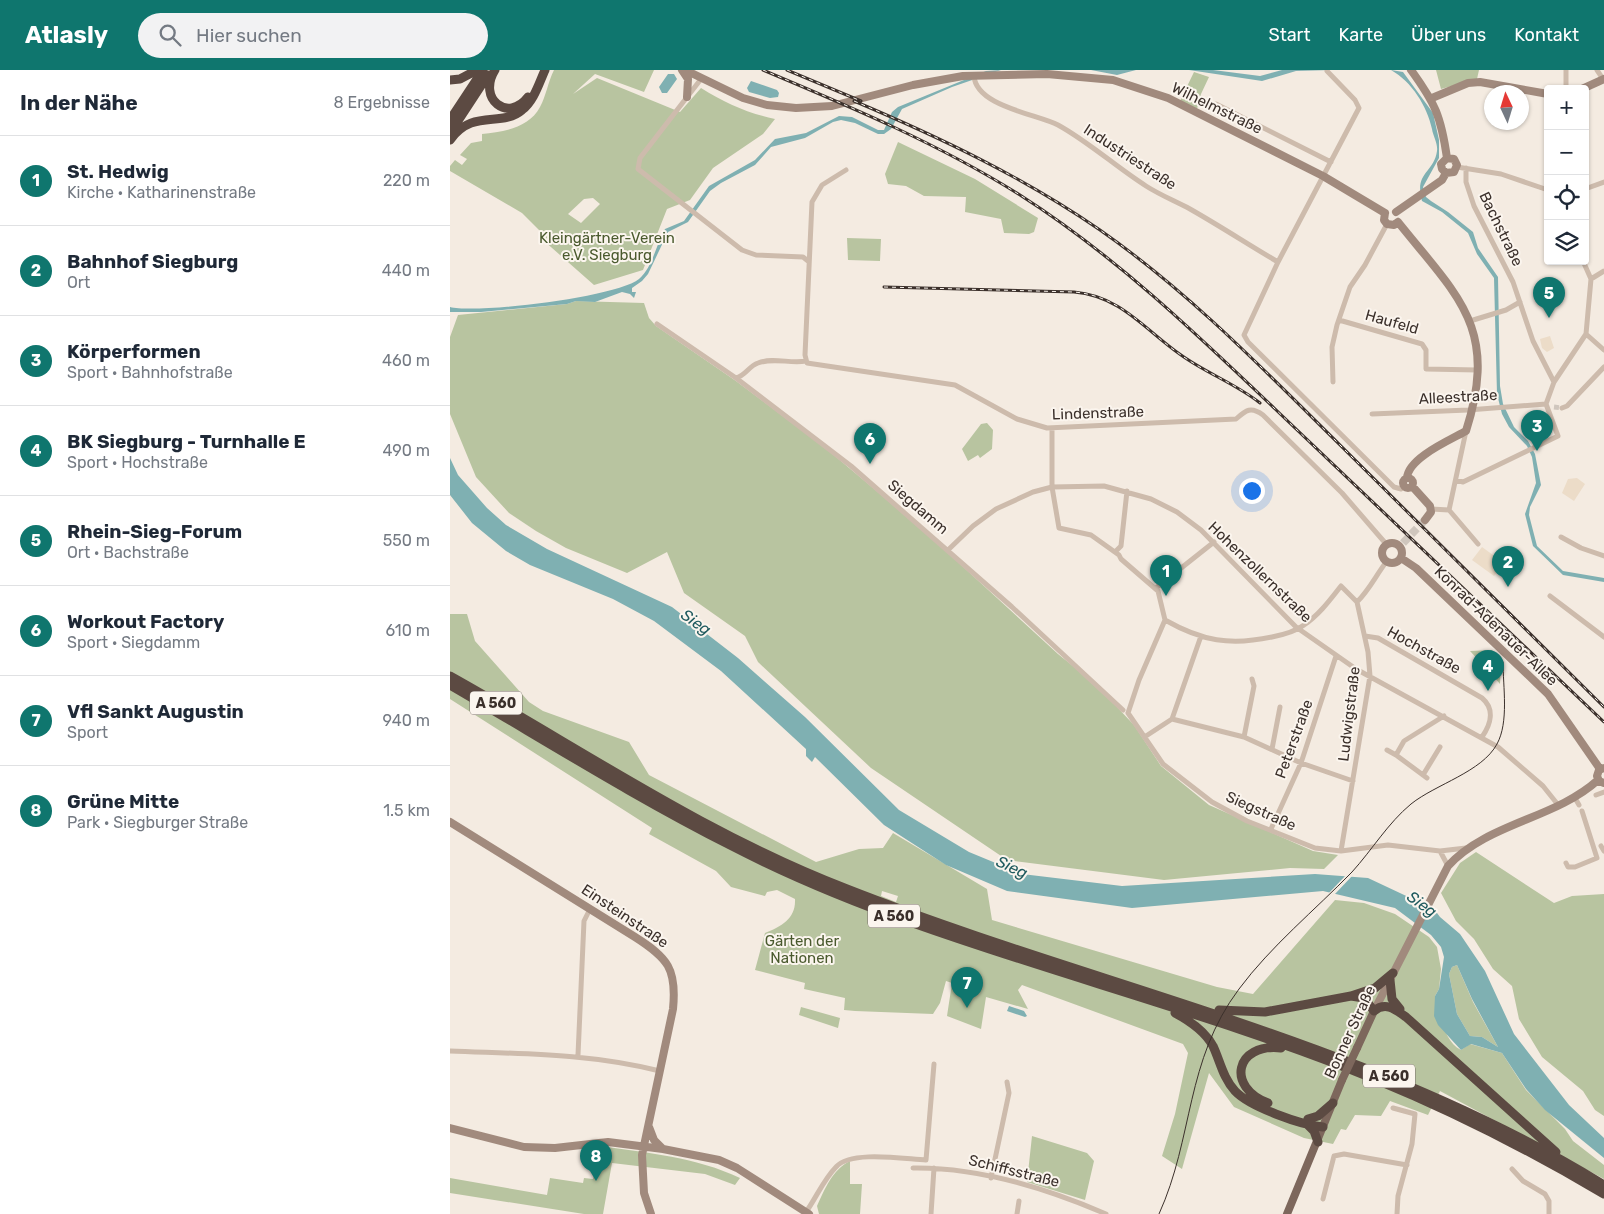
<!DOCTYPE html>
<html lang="de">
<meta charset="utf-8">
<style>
:root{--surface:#fff;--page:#f2f2f3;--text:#1f2937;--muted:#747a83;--line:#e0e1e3;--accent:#0f766e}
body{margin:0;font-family:Rubik,sans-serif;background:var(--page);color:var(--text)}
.controls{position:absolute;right:15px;top:15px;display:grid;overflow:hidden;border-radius:5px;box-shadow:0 1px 4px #0004}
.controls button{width:45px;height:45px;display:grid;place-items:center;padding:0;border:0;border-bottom:1px solid var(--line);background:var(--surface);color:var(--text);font:25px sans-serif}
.compass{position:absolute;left:1034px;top:15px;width:45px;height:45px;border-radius:50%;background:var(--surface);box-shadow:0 1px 4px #0004;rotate:356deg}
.you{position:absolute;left:801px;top:420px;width:18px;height:18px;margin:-12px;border:4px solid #fff;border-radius:50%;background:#1a73e8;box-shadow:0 0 0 8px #1a73e833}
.badge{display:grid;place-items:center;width:32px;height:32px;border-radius:50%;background:var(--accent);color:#fff;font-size:16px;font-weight:700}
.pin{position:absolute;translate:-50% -41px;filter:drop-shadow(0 1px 2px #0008)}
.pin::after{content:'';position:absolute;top:26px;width:18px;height:15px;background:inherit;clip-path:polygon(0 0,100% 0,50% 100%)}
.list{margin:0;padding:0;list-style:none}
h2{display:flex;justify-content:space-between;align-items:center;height:65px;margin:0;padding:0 20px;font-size:21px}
h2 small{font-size:16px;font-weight:400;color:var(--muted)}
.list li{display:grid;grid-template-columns:32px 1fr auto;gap:15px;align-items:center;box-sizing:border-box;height:90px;padding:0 20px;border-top:1px solid var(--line)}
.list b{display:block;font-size:19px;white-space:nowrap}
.list p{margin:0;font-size:16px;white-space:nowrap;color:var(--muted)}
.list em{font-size:16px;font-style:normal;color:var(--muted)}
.icon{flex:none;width:28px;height:28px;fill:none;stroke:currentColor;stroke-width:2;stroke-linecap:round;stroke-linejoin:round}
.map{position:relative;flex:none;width:1154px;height:1144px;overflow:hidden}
header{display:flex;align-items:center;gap:30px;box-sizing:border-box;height:70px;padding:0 25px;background:var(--accent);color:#fff}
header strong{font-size:24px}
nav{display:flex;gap:28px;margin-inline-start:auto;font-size:18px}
.search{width:350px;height:45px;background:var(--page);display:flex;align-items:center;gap:12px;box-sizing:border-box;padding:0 18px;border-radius:28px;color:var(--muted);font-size:19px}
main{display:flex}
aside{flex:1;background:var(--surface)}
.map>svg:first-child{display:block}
</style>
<header>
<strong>Atlasly</strong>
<div class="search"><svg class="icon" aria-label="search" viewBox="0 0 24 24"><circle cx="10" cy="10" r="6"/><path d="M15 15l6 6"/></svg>Hier suchen</div>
<nav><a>Start</a><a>Karte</a><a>Über uns</a><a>Kontakt</a></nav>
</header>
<main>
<aside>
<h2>In der Nähe<small>8 Ergebnisse</small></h2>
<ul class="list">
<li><span class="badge">1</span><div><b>St. Hedwig</b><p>Kirche · Katharinenstraße</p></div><em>220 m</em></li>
<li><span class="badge">2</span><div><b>Bahnhof Siegburg</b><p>Ort</p></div><em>440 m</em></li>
<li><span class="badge">3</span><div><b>Körperformen</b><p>Sport · Bahnhofstraße</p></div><em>460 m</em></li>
<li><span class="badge">4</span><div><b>BK Siegburg - Turnhalle E</b><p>Sport · Hochstraße</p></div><em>490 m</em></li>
<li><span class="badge">5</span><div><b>Rhein-Sieg-Forum</b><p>Ort · Bachstraße</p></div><em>550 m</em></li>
<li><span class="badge">6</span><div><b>Workout Factory</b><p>Sport · Siegdamm</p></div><em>610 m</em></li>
<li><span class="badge">7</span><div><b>Vfl Sankt Augustin</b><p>Sport</p></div><em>940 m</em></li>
<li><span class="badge">8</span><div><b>Grüne Mitte</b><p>Park · Siegburger Straße</p></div><em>1.5 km</em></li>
</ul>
</aside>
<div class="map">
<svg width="1154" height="1144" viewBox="0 0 1154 1144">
<rect width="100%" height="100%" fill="#f4ebe1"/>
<!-- green -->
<path fill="#b8c4a0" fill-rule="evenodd" d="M104 0H204L194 22 145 4 123 24 147 8 230 42 251 18C275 33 297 43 325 49L313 64 263 98 240 130 217 139 193 200 144 215 93 170 96 167 72 143 0 101V96L5 90 12 95 17 89 10 85 21 73 32 71V64C53 62 79 58 90 37 96 26 98 12 104 0ZM143 128 150 134 131 153 118 144 134 129Z
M986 0H1029L1027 9 991 19Z
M744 2 759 7 751 24 747 39 730 31Z
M448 72 525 109 588 148 584 162 579 164 554 163 551 149 515 142 516 127 474 126 456 116 438 114 435 104Z
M397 168 431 169 430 191 398 190Z
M126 231 194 233 199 248 206 256 286 311 373 376 473 460 608 584 644 613 684 655 711 696 759 735 863 781 888 785 874 799 840 798 714 810 557 790 421 698 308 592 295 566 234 523 217 482 177 503 116 478 86 461 59 443 26 407 0 344V267L8 245 117 234Z
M537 353 543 360 542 379 530 388 528 385 518 391 512 379 531 354Z
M0 544H17L25 571 79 632 93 641 179 672 199 705 366 792 409 779 433 778 443 763 537 819 542 850 767 917 803 924 885 830 914 833 945 844 979 867 987 877 991 899 989 919 985 926C990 942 993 971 1011 980L1020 974 1052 983 1076 1020 1115 1059 1123 1071 1154 1095V1109L990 1021 978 1045 940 1031 931 1046 905 1045 896 1060 891 1059 883 1074 854 1068 784 1037 759 1003 732 1099 712 1086 725 1044 738 983 733 974 572 915 568 920 578 939 536 927 531 959 497 946 502 913 496 911 490 933 483 944 405 941 394 940 395 928 354 919 355 913 305 900 315 863C332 856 346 848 345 829L327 820 317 822 315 826 281 817 266 801 199 764 202 758 0 629ZM432 821 448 826 446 832 431 826Z
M1042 580 1044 583 1032 594 1020 581Z
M1048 588 1051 590 1050 614 1037 599Z
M1026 782 1104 833 1122 826 1154 824V1046L1145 1040 1133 1021 1092 987 1069 949 1062 916 1043 899 1024 869 1006 851 991 823 1010 793Z
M1007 895 1023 932 1048 977 1032 967 1020 966 1007 944 999 904 1002 897Z
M351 937 390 948 388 958 349 945Z
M582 1066 637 1083 644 1091 635 1130 577 1112Z
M150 1076C198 1083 246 1087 290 1108L285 1115 255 1104 162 1093 153 1144H134L0 1123V1108L97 1125 100 1108 133 1113 134 1108 143 1109Z
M400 1091V1114H412L410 1144H369L367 1136C375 1119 382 1100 400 1091Z"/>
<!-- plaza -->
<path fill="#ecdcc8" d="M1100 266 1104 278 1097 282 1092 278 1090 269Z
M1127 408 1135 414 1124 431 1112 423 1118 409Z
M1032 477 1054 493 1044 506 1022 490Z"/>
<!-- water -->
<path fill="#7fb0b2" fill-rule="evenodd" d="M551 0 502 17 452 39 441 59 434 64H428L405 53 391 50 383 52 355 68 321 77 305 95 271 113 260 121 238 152 218 162 198 204 192 211 182 218V222H186L184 228 180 224 172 222 145 232 126 231 117 234 31 242H0V237C28 244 167 227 189 209 203 197 206 174 215 159L234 151 259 116 305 90 325 69 356 63 389 46 402 47 428 60H434L442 42 448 37 536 1Z
M641 0H686L667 5Z
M739 0H763L810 6 832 0H881L846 1 812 11Z
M941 0 953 2 983 43 989 70V88L973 117 976 127 981 131 998 142 1023 162 1028 178 1048 207 1050 316 1053 334 1064 357 1078 371 1085 384 1091 415 1080 437 1079 445 1087 476 1113 501 1154 508V512L1113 505 1083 476 1075 444 1086 413 1082 387 1077 376 1059 357 1052 344 1047 324 1044 208 1027 184 1018 163 992 142 972 131C964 102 984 103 987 81 988 73 983 66 982 59 977 36 962 12 941 0Z
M218 4H224L227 9 217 23H212L209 17Z
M301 11 327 20 329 23 328 27 320 28 299 22 297 18Z
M0 388 8 405 37 438 56 455 97 479 222 537 288 588 355 647 449 740 519 782 572 804 672 816 865 804 918 808 984 839 990 847 1010 864 1035 901 1064 964 1119 1035 1154 1068V1088L1095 1040 1076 1019 1052 983 1021 974 1011 980 988 955 984 946 985 926 989 919 994 887 991 877 981 865 945 838 873 821 682 838 557 821 496 795 434 755 365 687 362 692 356 686V679L271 601 204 551 163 529 80 495 56 481 22 453 0 425ZM1007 895 1022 929 1048 977 1032 967 1020 966 1007 944 999 904 1002 897Z
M559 936 574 941 577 946 575 947 557 941Z"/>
<!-- pier -->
<path fill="#f4ebe1" d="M897 804H904L884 825 878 824Z"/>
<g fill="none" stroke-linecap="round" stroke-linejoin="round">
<!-- street-tunnel -->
<path stroke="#cfc6bd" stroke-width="5" stroke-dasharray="5 2.5" stroke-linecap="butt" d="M1104 337 1112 338"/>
<!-- secondary-tunnel -->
<path stroke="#cfc6bd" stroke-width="8" stroke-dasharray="8 4" stroke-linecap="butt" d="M953 473 975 450"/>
<!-- street -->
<path stroke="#cdbbac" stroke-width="5" d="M1147 0 1153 9
M877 1 905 30 909 38 828 192 794 265 798 272 944 417 951 419 955 417
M524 6C526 36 586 44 608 55 639 72 666 97 696 116 710 125 725 131 740 139 770 156 799 175 828 192
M251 9 190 88 188 99 292 180 306 185 353 187 358 191
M1116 19V0
M766 34 881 92
M1007 97 1051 104 1098 120
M1016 98V112L1024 136 1063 212 1083 271 1104 312
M396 100 372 115 362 132 355 285 357 293 505 315 567 349 597 358 786 349C796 340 801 336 813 345L892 423 937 475
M1135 119 1154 112
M1141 209 1154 201
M889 250 972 274 976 280V299L1027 300
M1020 251 1056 240 1070 232
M207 254 286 308 401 396 562 537 673 640
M1136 264 1154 280
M286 308C295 306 299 296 308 293 324 287 340 294 356 291
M883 312 882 277 887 255 900 217 915 195 937 154
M1096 334 1104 312 1136 264 1141 209 1133 191
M1112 338 1117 336 1154 297
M922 344 1018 340 1096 334
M602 358V417L609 458 641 465 669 485 671 489 708 521 715 550C752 571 780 576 822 567 832 565 846 561 854 555 869 545 880 530 891 516L907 532 918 582 920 606 891 781
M1006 410 1013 412 1108 366 1096 334
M981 439 999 440
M999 440 1016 361
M999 440 1028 474
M1111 467 1131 478 1154 486
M498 480 523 456 546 439 583 422 602 417 654 416 701 429 727 442 751 460 846 557 906 599 1048 677 1093 716 1109 736
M665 482 671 476 677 421
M706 518 764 472
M1100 526 1154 567
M907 532C920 519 926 505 937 491
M915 566 928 568 1032 628C1045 639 1041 654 1032 667
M678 643 713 694 762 732 797 751 865 778 891 781 938 775 990 781 1016 778
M678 643 689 610 715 550
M722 649 794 667 851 693 903 711
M696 666 722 649 751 566
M794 667 804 616 802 609
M822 679 830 637
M937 680 946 685
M973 705 990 677
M977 708 946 685 954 671 994 646
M1146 725 1154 722
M1125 728 1129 735
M821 759 851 693 886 586
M1151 776 1154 781
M990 781 998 796
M1116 793 1118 797H1125L1147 788 1132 741
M0 981C73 984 138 983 210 1001
M128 985 134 851 140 839
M943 1038 965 1044 962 1074 948 1126 947 1144
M463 1098C527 1097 598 1119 656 1144
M1062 1099 1073 1111 1095 1124 1099 1131V1144
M541 1108 559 1023 557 1012
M873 1129 884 1086 894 1084 957 1095
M356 1142C366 1128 374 1109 386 1097 401 1080 454 1089 476 1090L484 994
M481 1144 484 1098
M567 1144 569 1131"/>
<!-- secondary -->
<path stroke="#a18a7d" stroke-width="8" d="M232 0 238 9 237 27
M235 0 293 28 317 35 346 38 382 36 463 15 513 6 597 4 663 10 718 28 873 106 935 143
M961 0C985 33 991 46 997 88
M1132 19 1154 9
M982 28 1018 13 1030 12 1098 24
M996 103 1004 102 1007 95 1004 89 997 88
M996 103 992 99 991 94 997 88
M946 142 992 110 996 103
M935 143 934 150 937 154 944 155 948 152
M948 152C1008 227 1049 257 1016 361 1000 370 958 388 957 408
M953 413a5 5 0 1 1 10 0a5 5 0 1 1-10 0Z
M962 416 980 436 981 442 975 450
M932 483a10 10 0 1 1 20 0a10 10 0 1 1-20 0Z
M951 488 966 498 1098 624 1150 699
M1154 698 1149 700 1147 706 1149 711 1154 713
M0 752 185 867C218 888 227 899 223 939L192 1085 194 1123 201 1144
M924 941 998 796C1037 753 1105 749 1148 710
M199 1057 204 1070 213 1079
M0 1058 74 1077 105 1078 158 1072 213 1079 269 1090 287 1098 359 1144"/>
<!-- primary -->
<path stroke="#7d675c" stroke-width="8" d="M907 978 924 941
M837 1144 892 1010"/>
<!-- highway -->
<path stroke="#5c4a42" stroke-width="9" d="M45 0C27 29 58 53 78 27
M0 10 10 9 27 0
M0 50 33 0
M0 63 38 5
M0 70C23 38 51 58 72 40 84 31 89 13 95 0
M0 606C131 679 256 765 397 819 652 919 918 970 1154 1115
M0 615C93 669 185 727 282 776 340 806 401 831 463 853 617 908 776 948 927 1010 1005 1042 1081 1081 1154 1124
M940 910 942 929 950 939
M901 926 914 928 924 941C936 931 946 940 956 947L1106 1082
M769 940 815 942 901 926 925 918 943 903
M725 943C740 951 755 961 763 976 770 991 773 1008 785 1021 800 1037 851 1055 873 1057
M818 1033C776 1017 785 973 831 978
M858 1049 868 1046 883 1033
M857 1054 864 1061 868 1072"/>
<!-- tram -->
<path stroke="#3b302b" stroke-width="1" d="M709 1144C744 1067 735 991 789 919 821 876 865 840 902 802 922 780 938 753 961 734 986 714 1032 702 1047 674 1059 652 1053 617 1053 592"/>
<defs>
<path id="rail" d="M313 0C401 37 489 74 570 125 672 190 758 275 845 358 948 456 1051 554 1154 652
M337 0 411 31
M404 31C489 67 573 107 650 160 739 222 814 300 890 375 978 463 1066 550 1154 637
M434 217 624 222C671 226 695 260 731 285 756 303 786 314 810 333"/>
</defs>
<!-- rail casing -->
<use href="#rail" stroke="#3b302b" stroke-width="3"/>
<!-- rail -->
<use href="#rail" stroke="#fbf5ee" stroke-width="1" stroke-dasharray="4" stroke-linecap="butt"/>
<!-- primary-bridge -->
<path stroke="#7d675c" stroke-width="8" d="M892 1010 907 978"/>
</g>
<g text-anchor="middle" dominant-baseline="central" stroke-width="4" stroke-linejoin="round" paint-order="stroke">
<!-- shield labels -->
<g fill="#fbf5ee" stroke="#756b66" stroke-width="1">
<rect x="20" y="621.5" width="52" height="23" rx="4"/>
<rect x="418" y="834.5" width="52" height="23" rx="4"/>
<rect x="913" y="994.5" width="52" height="23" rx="4"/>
</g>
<g font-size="14" font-weight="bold" fill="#3b302b">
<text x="46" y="633">A 560</text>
<text x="444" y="846">A 560</text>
<text x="939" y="1006">A 560</text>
</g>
<!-- street labels -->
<g font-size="15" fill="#3b302b" stroke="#fbf5ee">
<text transform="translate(767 38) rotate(26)">Wilhelmstraße</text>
<text transform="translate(680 87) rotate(33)">Industriestraße</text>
<text transform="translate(1051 159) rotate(64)">Bachstraße</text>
<text transform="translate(942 252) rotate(16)">Haufeld</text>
<text transform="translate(1008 327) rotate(-3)">Alleestraße</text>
<text transform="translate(648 343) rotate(-2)">Lindenstraße</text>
<text transform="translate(468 437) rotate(41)">Siegdamm</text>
<text transform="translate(810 502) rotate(44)">Hohenzollernstraße</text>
<text transform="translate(1046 556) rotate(44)">Konrad-Adenauer-Allee</text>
<text transform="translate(974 580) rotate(29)">Hochstraße</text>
<text transform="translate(899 644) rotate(-83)">Ludwigstraße</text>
<text transform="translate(844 669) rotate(-70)">Peterstraße</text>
<text transform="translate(811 741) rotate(24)">Siegstraße</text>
<text transform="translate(175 846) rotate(34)">Einsteinstraße</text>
<text transform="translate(900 962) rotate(-65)">Bonner Straße</text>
<text transform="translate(564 1101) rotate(14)">Schiffsstraße</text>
</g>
<!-- park labels -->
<g font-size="15" fill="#4a5a2e" stroke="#fbf5ee">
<text x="157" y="168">Kleingärtner-Verein<tspan x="157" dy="17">e.V. Siegburg</tspan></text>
<text x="352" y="871">Gärten der<tspan x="352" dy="17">Nationen</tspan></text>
</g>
<!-- water labels -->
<g font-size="16" font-style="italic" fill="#1f5a5e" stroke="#fbf5ee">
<text transform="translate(246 552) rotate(35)">Sieg</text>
<text transform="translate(562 797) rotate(25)">Sieg</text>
<text transform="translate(972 834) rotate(36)">Sieg</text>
</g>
</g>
</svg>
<div class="controls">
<button>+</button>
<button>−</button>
<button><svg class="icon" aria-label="locate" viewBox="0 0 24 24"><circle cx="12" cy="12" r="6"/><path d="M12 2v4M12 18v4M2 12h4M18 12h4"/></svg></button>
<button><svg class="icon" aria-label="layers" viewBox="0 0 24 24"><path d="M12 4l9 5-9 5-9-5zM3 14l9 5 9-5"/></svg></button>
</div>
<svg class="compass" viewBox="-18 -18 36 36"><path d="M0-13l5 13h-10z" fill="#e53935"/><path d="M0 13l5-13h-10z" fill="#747a83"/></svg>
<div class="you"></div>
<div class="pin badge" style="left:716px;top:526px">1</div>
<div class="pin badge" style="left:1058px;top:517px">2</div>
<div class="pin badge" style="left:1087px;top:381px">3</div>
<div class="pin badge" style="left:1038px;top:621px">4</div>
<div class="pin badge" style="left:1099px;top:248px">5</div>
<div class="pin badge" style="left:420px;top:394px">6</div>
<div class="pin badge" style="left:517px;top:938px">7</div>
<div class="pin badge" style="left:146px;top:1111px">8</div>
</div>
</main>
